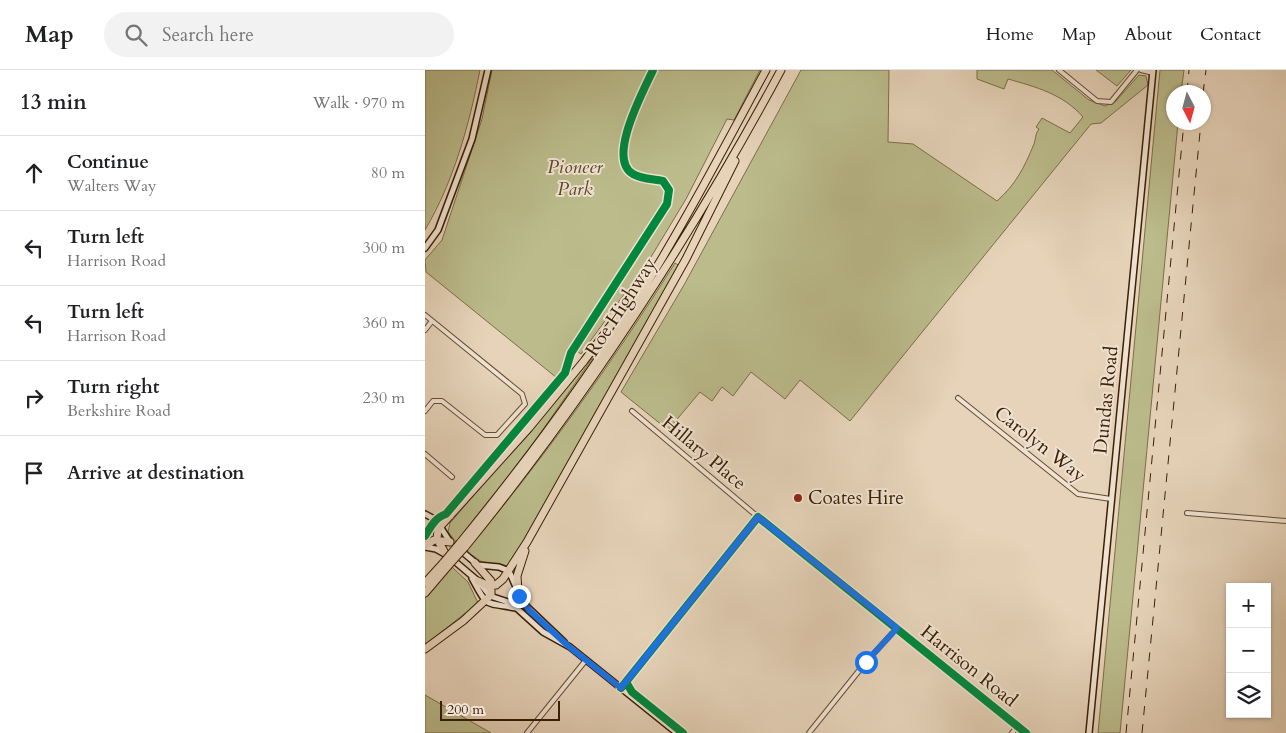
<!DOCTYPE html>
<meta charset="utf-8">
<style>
:root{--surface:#fff;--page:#f2f2f2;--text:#202124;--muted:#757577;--line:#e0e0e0}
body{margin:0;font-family:Cardo,serif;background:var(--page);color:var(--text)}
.controls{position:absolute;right:15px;bottom:15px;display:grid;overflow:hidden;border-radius:0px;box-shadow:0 1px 4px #0004}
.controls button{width:45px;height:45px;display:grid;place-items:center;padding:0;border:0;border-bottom:1px solid var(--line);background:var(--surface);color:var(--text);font:25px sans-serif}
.compass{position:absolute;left:741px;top:15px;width:45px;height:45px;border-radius:50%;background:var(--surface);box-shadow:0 1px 4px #0004;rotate:174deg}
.scale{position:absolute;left:15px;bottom:12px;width:120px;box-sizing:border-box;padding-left:5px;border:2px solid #3c2003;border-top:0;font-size:14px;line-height:18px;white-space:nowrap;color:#3c2003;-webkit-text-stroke:4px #efe2d2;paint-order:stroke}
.stop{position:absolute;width:15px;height:15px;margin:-11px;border:4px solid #1a73e8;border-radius:50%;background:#fff}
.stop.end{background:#1a73e8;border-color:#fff;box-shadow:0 1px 5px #0008}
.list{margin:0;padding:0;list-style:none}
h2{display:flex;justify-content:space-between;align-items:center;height:65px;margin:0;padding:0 20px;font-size:21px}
h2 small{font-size:16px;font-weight:400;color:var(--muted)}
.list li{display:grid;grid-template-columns:32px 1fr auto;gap:15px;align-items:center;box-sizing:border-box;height:75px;padding:0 20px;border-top:1px solid var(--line)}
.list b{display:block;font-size:19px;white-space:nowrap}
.list p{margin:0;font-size:16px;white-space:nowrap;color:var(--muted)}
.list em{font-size:16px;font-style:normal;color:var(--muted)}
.icon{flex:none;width:28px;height:28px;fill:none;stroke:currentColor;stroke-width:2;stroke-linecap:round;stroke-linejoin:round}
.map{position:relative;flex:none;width:861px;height:663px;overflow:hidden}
header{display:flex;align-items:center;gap:30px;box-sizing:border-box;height:70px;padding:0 25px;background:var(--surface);border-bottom:1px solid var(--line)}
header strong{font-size:24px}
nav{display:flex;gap:28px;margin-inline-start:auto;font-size:18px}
.search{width:350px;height:45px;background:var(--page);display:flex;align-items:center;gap:12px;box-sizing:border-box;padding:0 18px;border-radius:28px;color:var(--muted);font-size:19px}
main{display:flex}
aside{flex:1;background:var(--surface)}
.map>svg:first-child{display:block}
</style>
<header>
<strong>Map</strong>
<div class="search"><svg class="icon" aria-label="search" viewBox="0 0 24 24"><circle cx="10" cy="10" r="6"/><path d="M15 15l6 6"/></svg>Search here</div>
<nav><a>Home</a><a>Map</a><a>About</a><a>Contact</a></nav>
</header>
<main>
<aside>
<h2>13 min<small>Walk · 970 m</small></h2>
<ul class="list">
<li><svg class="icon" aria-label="ahead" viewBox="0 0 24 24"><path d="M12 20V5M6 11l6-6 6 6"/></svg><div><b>Continue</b><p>Walters Way</p></div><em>80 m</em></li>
<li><svg class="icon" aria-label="left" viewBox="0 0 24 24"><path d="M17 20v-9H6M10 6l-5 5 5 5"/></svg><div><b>Turn left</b><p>Harrison Road</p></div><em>300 m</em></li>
<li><svg class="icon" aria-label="left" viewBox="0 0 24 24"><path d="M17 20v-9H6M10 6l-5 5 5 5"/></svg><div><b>Turn left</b><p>Harrison Road</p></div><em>360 m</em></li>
<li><svg class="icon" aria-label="right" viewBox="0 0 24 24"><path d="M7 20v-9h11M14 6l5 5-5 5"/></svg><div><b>Turn right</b><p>Berkshire Road</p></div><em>230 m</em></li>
<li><svg class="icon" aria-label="arrive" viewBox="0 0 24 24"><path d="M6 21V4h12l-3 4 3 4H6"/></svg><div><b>Arrive at destination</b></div></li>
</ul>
</aside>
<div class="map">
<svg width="861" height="663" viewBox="0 0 861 663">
<rect width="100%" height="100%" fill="#e6d3b9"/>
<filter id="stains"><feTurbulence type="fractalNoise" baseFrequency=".004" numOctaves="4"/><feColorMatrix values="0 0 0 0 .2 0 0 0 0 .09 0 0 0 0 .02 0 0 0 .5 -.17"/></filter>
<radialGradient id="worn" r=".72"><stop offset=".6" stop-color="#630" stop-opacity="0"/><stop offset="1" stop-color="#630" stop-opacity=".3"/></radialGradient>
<!-- green -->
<path fill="#bbbb8b" stroke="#7c6e47" d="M0 0H55C44 55 29 111 0 160Z
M67 0H335L309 50 302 49 261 129 226 187 156 284 147 277 141 295 132 308 1 202 0 190 17 170 57 49Z
M376 0H464L463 72 488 74 572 131C591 114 599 98 609 74 611 68 610 64 614 59L611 57 617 48 645 63 658 47C638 24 611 17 583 9L579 19 552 9V0H627L664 30 680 36 691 31 714 5 721 6 723 15 676 53 666 54 425 351 375 310 360 329 326 302 308 326 297 317 287 331 275 322 243 360 196 322 259 215Z
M671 0H706L692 16Z
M735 0H759L756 22H748V52L753 53 695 663H673Z
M250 193 255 196 84 496 57 492 41 481C118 390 187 293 250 193Z
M191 254 108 374 31 472 23 462 25 453 142 317Z
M27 497 43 512 53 533 0 575V528Z
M0 625 66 663H0Z"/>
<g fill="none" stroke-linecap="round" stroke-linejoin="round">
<defs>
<path id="street" d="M634 0 672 31 686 32 712 0
M716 0 728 3
M0 245 97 324 100 334 72 365H60L17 331H8L0 341
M0 260 7 251
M533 328 653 424 686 429
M207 341 333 447
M0 384 27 407
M762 443 861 451
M196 618 333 447 601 663
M102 663 161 590
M384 663 441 592 472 558
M587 663 593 656"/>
<path id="secondary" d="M0 178 13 160 47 69 63 0
M0 444 11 450 25 472
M0 477 11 479 20 484
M34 479 53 495 74 497 84 501 98 533 139 572
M27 489 53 511 65 526 86 533 118 562 145 577 252 663
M47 508C63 538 58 532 91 538
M664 663 728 0"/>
<path id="highway" d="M11 450 25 446
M35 473C98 396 158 316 211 231 258 156 299 78 341 0
M0 476 9 470 25 472
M40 477C161 328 265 169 356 0
M20 483 12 469 13 459 104 358 159 291 219 211
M53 511 64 516 71 515 78 509 102 472 261 189 310 91
M0 513 19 492
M93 522 92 506 100 481
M0 523 23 496
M0 579 38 551 66 525V511L50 493"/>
</defs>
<!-- street casing -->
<use href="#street" stroke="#664d30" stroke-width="6"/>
<!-- secondary casing -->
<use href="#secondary" stroke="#3c2003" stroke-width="8"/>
<!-- highway casing -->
<use href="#highway" stroke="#3c2003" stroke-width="9"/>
<!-- street -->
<use href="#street" stroke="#efe2d2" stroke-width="4"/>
<!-- secondary -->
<use href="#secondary" stroke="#efe2d2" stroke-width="5"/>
<!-- highway -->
<use href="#highway" stroke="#e6d3b9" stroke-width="7"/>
<!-- rail -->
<path stroke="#3c2003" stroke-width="1" stroke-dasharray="9 9" stroke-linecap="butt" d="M762 22 764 0
M778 23 781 0
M701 663 759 52
M717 663 776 52"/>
<defs>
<path id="highway-bridge" d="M19 492 35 473
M23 496 40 477"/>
</defs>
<!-- highway-bridge casing -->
<use href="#highway-bridge" stroke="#3c2003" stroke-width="9" stroke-linecap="butt"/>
<!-- highway-bridge -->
<use href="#highway-bridge" stroke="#e6d3b9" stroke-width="7"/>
<defs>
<path id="cycleway" d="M0 466C6 456 11 447 21 444L140 303 146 283 242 134 244 120 238 111C229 109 216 109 208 104 181 89 219 20 228 0
M201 612 207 622 258 663
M196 618 333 447 601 663"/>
</defs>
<!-- cycleway casing -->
<use href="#cycleway" stroke="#efe2d2" stroke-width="11"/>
<!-- cycleway -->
<use href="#cycleway" stroke="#00873e" stroke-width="8"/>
</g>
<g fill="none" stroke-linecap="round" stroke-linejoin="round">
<!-- route -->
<path stroke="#1a73e8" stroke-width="6" d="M94 526 104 540 142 575 196 618 333 447 472 558 441 592"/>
</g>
<!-- markers -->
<circle fill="#8f2418" stroke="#efe2d2" stroke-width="2" cx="373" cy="428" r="5"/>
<g text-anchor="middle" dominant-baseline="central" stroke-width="4" stroke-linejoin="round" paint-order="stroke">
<!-- park labels -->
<g font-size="19" font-style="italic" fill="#5c4725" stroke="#efe2d2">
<text x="150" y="97">Pioneer<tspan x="150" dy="22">Park</tspan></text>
</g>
<!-- street labels -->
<g font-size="19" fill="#3c2003" stroke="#efe2d2">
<text transform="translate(196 237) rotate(-57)">Roe Highway</text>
<text transform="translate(681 330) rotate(-84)">Dundas Road</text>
<text transform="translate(615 374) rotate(38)">Carolyn Way</text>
<text transform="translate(279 383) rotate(40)">Hillary Place</text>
<text transform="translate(544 596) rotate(39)">Harrison Road</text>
</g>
<!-- poi labels -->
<g font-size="19" fill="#3c2003" stroke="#efe2d2" text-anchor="start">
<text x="383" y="428">Coates Hire</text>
</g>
</g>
<rect width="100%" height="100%" filter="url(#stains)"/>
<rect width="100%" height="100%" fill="url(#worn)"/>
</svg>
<div class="controls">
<button>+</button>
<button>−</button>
<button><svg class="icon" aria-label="layers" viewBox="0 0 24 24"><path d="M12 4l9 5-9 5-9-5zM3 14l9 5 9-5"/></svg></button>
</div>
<svg class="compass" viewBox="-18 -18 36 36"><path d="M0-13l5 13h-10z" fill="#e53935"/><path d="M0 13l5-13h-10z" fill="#757577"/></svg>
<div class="scale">200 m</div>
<div class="stop" style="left:441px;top:592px"></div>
<div class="stop end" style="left:94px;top:526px"></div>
</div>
</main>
